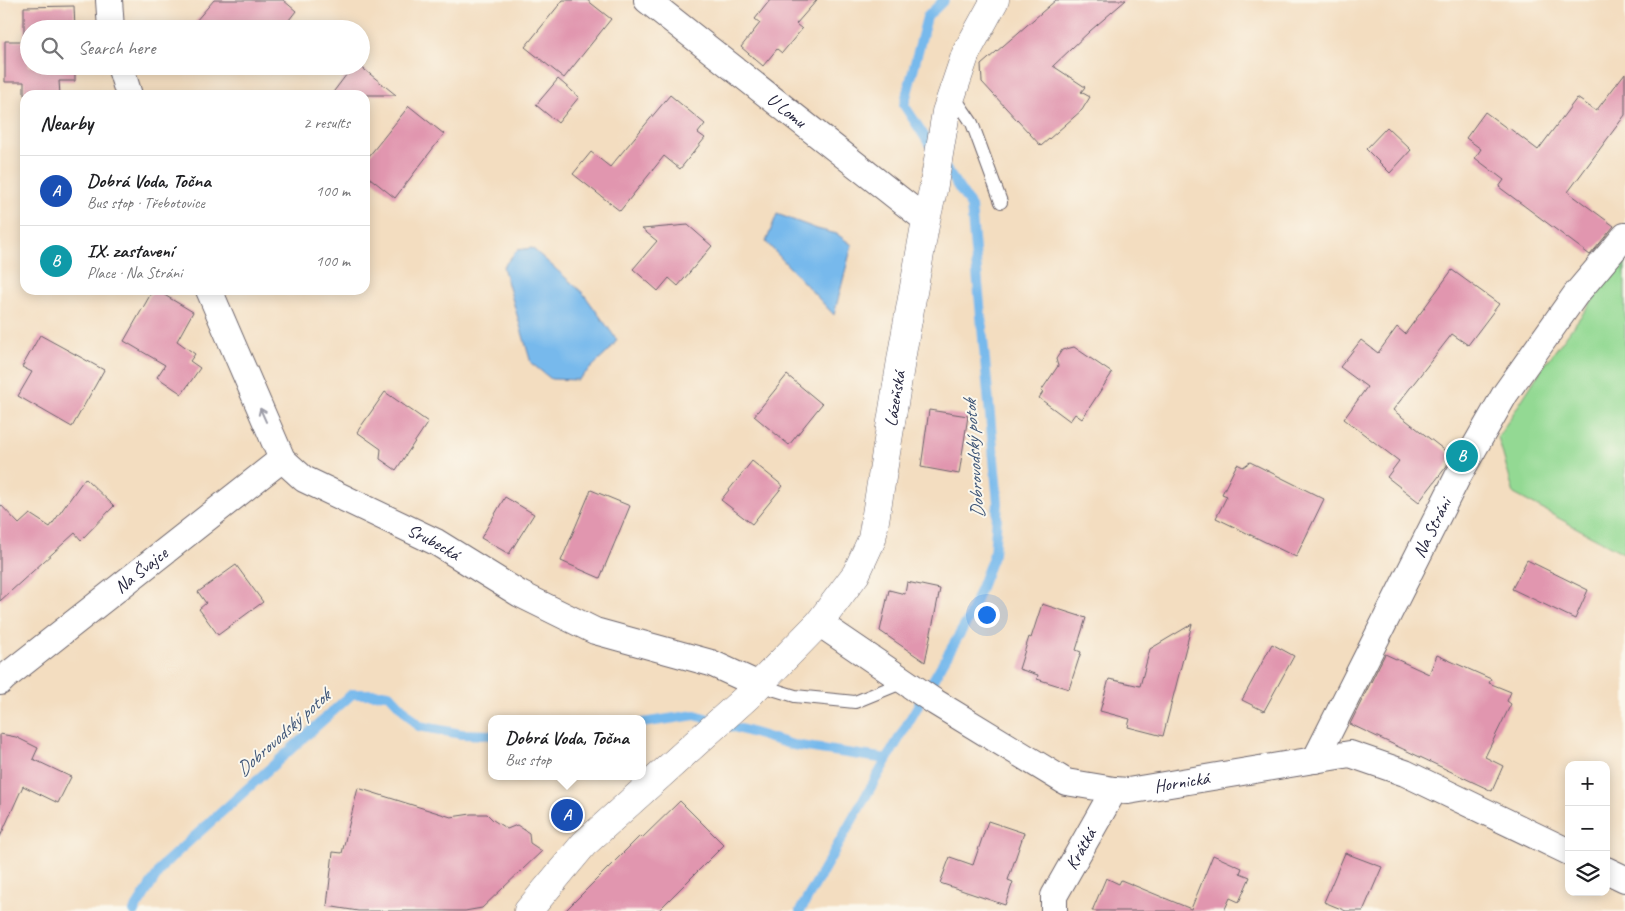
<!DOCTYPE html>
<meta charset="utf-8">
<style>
:root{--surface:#fff;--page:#f6f6f6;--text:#202124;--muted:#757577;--line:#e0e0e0;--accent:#c8321e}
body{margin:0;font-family:Caveat,sans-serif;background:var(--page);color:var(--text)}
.controls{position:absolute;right:15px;bottom:15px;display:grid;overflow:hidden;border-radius:10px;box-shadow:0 2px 12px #0003}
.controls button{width:45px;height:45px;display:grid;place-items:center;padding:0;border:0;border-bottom:1px solid var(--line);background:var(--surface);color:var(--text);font:25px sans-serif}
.you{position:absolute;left:986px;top:614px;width:18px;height:18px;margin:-12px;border:4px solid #fff;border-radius:50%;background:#1a73e8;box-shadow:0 0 0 8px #1a73e833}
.badge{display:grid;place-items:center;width:32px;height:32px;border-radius:50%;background:var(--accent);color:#fff;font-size:16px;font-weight:700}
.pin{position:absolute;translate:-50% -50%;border:2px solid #fff;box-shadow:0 1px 5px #0006}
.popup{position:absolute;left:488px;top:715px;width:158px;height:65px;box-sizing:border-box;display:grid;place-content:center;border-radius:10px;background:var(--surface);filter:drop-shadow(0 1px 4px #0005);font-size:16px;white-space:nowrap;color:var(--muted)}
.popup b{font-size:19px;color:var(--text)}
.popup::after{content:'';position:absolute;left:50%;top:100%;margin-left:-10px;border:10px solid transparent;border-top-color:var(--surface)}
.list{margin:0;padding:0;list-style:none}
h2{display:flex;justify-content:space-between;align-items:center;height:65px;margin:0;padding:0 20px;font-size:21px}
h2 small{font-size:16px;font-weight:400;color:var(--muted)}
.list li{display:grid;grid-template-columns:32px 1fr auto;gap:15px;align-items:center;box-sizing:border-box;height:70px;padding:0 20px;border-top:1px solid var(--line)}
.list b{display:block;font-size:19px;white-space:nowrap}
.list p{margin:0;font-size:16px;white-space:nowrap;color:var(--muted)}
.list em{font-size:16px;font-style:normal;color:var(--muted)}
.icon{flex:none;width:28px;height:28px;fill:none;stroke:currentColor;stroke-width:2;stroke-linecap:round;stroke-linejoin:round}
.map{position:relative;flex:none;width:1625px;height:911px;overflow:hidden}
.search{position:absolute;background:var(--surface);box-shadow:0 2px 12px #0003;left:20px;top:20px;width:350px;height:55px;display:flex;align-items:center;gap:12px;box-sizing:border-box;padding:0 18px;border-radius:28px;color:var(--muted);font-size:19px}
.panel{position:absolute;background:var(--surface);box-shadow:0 2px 12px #0003;left:20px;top:90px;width:350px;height:205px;border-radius:15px}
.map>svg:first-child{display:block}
</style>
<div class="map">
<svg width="1625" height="911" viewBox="0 0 1625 911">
<rect width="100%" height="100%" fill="#fbf7ec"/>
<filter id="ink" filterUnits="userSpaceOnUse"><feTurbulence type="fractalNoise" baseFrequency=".02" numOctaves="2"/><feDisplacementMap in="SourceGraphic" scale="10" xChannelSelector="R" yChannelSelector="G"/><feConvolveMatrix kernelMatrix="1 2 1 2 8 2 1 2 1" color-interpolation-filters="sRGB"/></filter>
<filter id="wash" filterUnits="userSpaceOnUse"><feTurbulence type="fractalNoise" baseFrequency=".0096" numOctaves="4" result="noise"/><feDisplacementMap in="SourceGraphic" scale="20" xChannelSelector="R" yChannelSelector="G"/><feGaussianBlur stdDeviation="1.12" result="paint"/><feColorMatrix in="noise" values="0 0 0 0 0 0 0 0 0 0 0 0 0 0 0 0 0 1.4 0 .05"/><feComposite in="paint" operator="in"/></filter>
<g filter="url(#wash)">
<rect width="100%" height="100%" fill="#f3ddc0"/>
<!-- green -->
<path fill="#93d993" stroke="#5a7e67" d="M1625 257V554L1514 494 1498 437 1543 367Z"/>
<!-- water -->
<path fill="#77b9ec" stroke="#4c6e94" d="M777 214 817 229 837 234 852 245 834 315 766 242Z
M532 248 583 293 617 340 609 351 578 380 551 379 531 363 503 267 517 250Z"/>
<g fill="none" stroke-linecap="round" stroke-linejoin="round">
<!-- stream -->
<path stroke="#77b9ec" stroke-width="10" d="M934 151 904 105 927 17 944 0
M642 723 695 715 793 745 887 759 969 618 994 554 998 503 971 206 942 163
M134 911 164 864 352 694H389L419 726 461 734 492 735
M800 911 887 759"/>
</g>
<g id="blocks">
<!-- building -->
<path fill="#e196af" d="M214 0H283L296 11 282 29H189Z
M563 0H587L611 19 564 78 525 47Z
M770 0H817L796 24 802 29 782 53 777 49 763 66 741 47 760 23 755 19Z
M1056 0H1126L1090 31 1053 66 1085 87 1081 92 1090 97 1082 110 1041 146 982 82 981 65Z
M74 6 75 29H29V66H75V81H59L60 95H24V82H5V41H24V7Z
M353 66H360L396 95H331Z
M1625 73V115L1568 192 1614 226 1590 255 1499 187 1504 180 1475 158 1481 149 1466 138 1485 112 1508 129 1509 128 1538 150 1577 98 1596 111Z
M558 79 579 97 558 123 536 105Z
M670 95 705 124 698 133 705 138 680 169 664 156 620 211 573 174 591 152 610 167Z
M409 106 444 134 395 198 365 174V161Z
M1387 127 1411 150 1390 173 1366 149Z
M688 225 712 246 678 286 669 278 658 291 633 269 657 241 642 229Z
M1452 270 1499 304 1468 345 1452 334 1393 410 1452 456 1446 467 1419 502 1387 477 1399 461 1344 419 1367 387 1340 367 1361 340 1378 353 1397 327 1405 334Z
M153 290H156L193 312 177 341 195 354 190 361 200 368 182 394 157 377 165 365 124 341Z
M40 335 104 370 72 427 18 396 32 372 22 367Z
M1074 347 1112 373 1082 419 1075 414 1070 421 1039 398 1043 392 1041 391 1058 366 1056 359 1062 350Z
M787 375 822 404 789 445 754 416Z
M385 392 428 422 396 470 380 459 381 449 357 432Z
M929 410 968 416 959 474 921 467Z
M752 461 783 486 752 524 721 500Z
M1250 462 1324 499 1296 557 1216 518 1227 496 1222 494 1237 464 1243 467Z
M85 478 114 506 81 540 75 533 0 601V504L19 524 30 514 50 527Z
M591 490 630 506 600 578 561 561Z
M505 497 534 514 509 554 481 538Z
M1527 560 1588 590 1575 619 1512 589Z
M236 565 263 602 218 635 199 609 206 603 198 592Z
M907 582 940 589 925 662 880 631 889 590 905 594Z
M1042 604 1086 618 1076 650 1081 652 1069 689 1037 679 1038 675 1019 669 1029 637 1031 638Z
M1192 624 1163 736 1128 727 1130 719 1100 711 1109 679 1140 686 1150 649Z
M1272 644 1294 656 1264 711 1242 700Z
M1385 654 1429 674 1437 655 1491 679 1489 683 1511 692 1507 701 1511 704 1485 757 1503 766 1492 791 1350 724Z
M0 734 16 737 38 748 33 759 71 777 58 803 23 786 0 837Z
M358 788 451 817 471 814H487L493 820 507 829 517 825 529 833 530 843 542 851 482 908 465 911H358L327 906 333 852 342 853Z
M680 801 724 845 658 911H565L640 836 642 838Z
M988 821 1024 833 1008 880 1013 882 1005 905 940 883 950 857 973 865Z
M1345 853 1382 867 1363 911H1346L1324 902Z
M1213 855 1242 868 1240 873 1250 877 1239 902 1230 898 1224 911H1092L1106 878 1119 884 1121 880 1191 909Z"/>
</g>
</g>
<g filter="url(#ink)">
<use href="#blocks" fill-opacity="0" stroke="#6b636a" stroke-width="1"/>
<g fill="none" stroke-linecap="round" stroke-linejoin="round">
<defs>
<path id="service" d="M953 95 972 123 1001 202
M759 685 795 696 855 702 904 682"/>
<g id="minor">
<path d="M109 0 111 29"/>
<path id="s1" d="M647 0 926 220"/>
<path d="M120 66 129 95"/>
<path id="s2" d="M209 290 282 459 304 479 436 542 520 594 595 631 711 663 759 685"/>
<path id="s3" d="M819 623 935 702 1066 782 1114 790 1128 791 1350 754 1405 773 1569 852"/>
<path id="s4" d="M0 682 4 678 282 459"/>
<path id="s5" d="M1315 760 1457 478 1505 394 1576 294 1625 236"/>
<path d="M1606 870 1625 879"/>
<path id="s6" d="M1054 911V896L1114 790"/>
</g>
<g id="tertiary">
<path id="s7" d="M528 911 584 844 748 696 819 623 856 574 872 539 903 348 926 220 933 190 946 112 966 53 995 0"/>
</g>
</defs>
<!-- service casing -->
<use href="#service" stroke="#6b636a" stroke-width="14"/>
<!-- minor casing -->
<use href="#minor" stroke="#6b636a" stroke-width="28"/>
<!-- tertiary casing -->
<use href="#tertiary" stroke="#6b636a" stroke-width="29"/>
<!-- service -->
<use href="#service" stroke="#fff" stroke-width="12"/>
<!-- minor -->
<use href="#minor" stroke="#fff" stroke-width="26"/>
<!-- tertiary -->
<use href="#tertiary" stroke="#fff" stroke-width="28"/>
</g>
<!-- one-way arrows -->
<defs><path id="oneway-shaft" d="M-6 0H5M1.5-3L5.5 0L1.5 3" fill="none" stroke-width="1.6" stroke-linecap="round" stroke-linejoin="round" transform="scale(1.25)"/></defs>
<use stroke="#9c9ca7" href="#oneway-shaft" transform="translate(263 415) rotate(-114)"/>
</g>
<g text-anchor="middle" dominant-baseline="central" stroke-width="4" stroke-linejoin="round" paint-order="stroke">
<!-- street labels -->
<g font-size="18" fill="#22223b" stroke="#fbf7ec">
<text stroke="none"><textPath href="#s1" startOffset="178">U Lomu</textPath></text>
<text stroke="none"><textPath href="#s7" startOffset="652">Lázeňská</textPath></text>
<text stroke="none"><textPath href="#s5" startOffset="260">Na Stráni</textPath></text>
<text stroke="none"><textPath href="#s2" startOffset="358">Srubecká</textPath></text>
<text stroke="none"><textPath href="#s4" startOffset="180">Na Švajce</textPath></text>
<text stroke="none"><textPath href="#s3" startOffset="411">Hornická</textPath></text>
<text stroke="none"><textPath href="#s6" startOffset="69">Krátká</textPath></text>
</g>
<!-- water labels -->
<g font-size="19" font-style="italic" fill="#405779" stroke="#fbf7ec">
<text transform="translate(974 459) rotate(-94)">Dobrovodský potok</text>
<text transform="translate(283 733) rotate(-42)">Dobrovodský potok</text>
</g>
</g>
</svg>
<div class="controls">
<button>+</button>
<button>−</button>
<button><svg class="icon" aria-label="layers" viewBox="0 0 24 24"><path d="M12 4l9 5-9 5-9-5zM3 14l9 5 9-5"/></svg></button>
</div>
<div class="you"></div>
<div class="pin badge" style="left:567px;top:815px;background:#1a4fb4">A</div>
<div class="popup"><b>Dobrá Voda, Točna</b>Bus stop</div>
<div class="pin badge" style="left:1462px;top:456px;background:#0f9aa8">B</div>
<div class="search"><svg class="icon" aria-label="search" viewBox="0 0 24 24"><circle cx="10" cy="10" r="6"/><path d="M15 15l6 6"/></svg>Search here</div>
<section class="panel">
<h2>Nearby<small>2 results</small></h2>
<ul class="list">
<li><span class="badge" style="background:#1a4fb4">A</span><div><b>Dobrá Voda, Točna</b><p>Bus stop · Třebotovice</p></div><em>100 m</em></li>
<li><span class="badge" style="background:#0f9aa8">B</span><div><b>IX. zastavení</b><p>Place · Na Stráni</p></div><em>100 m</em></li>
</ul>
</section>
</div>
